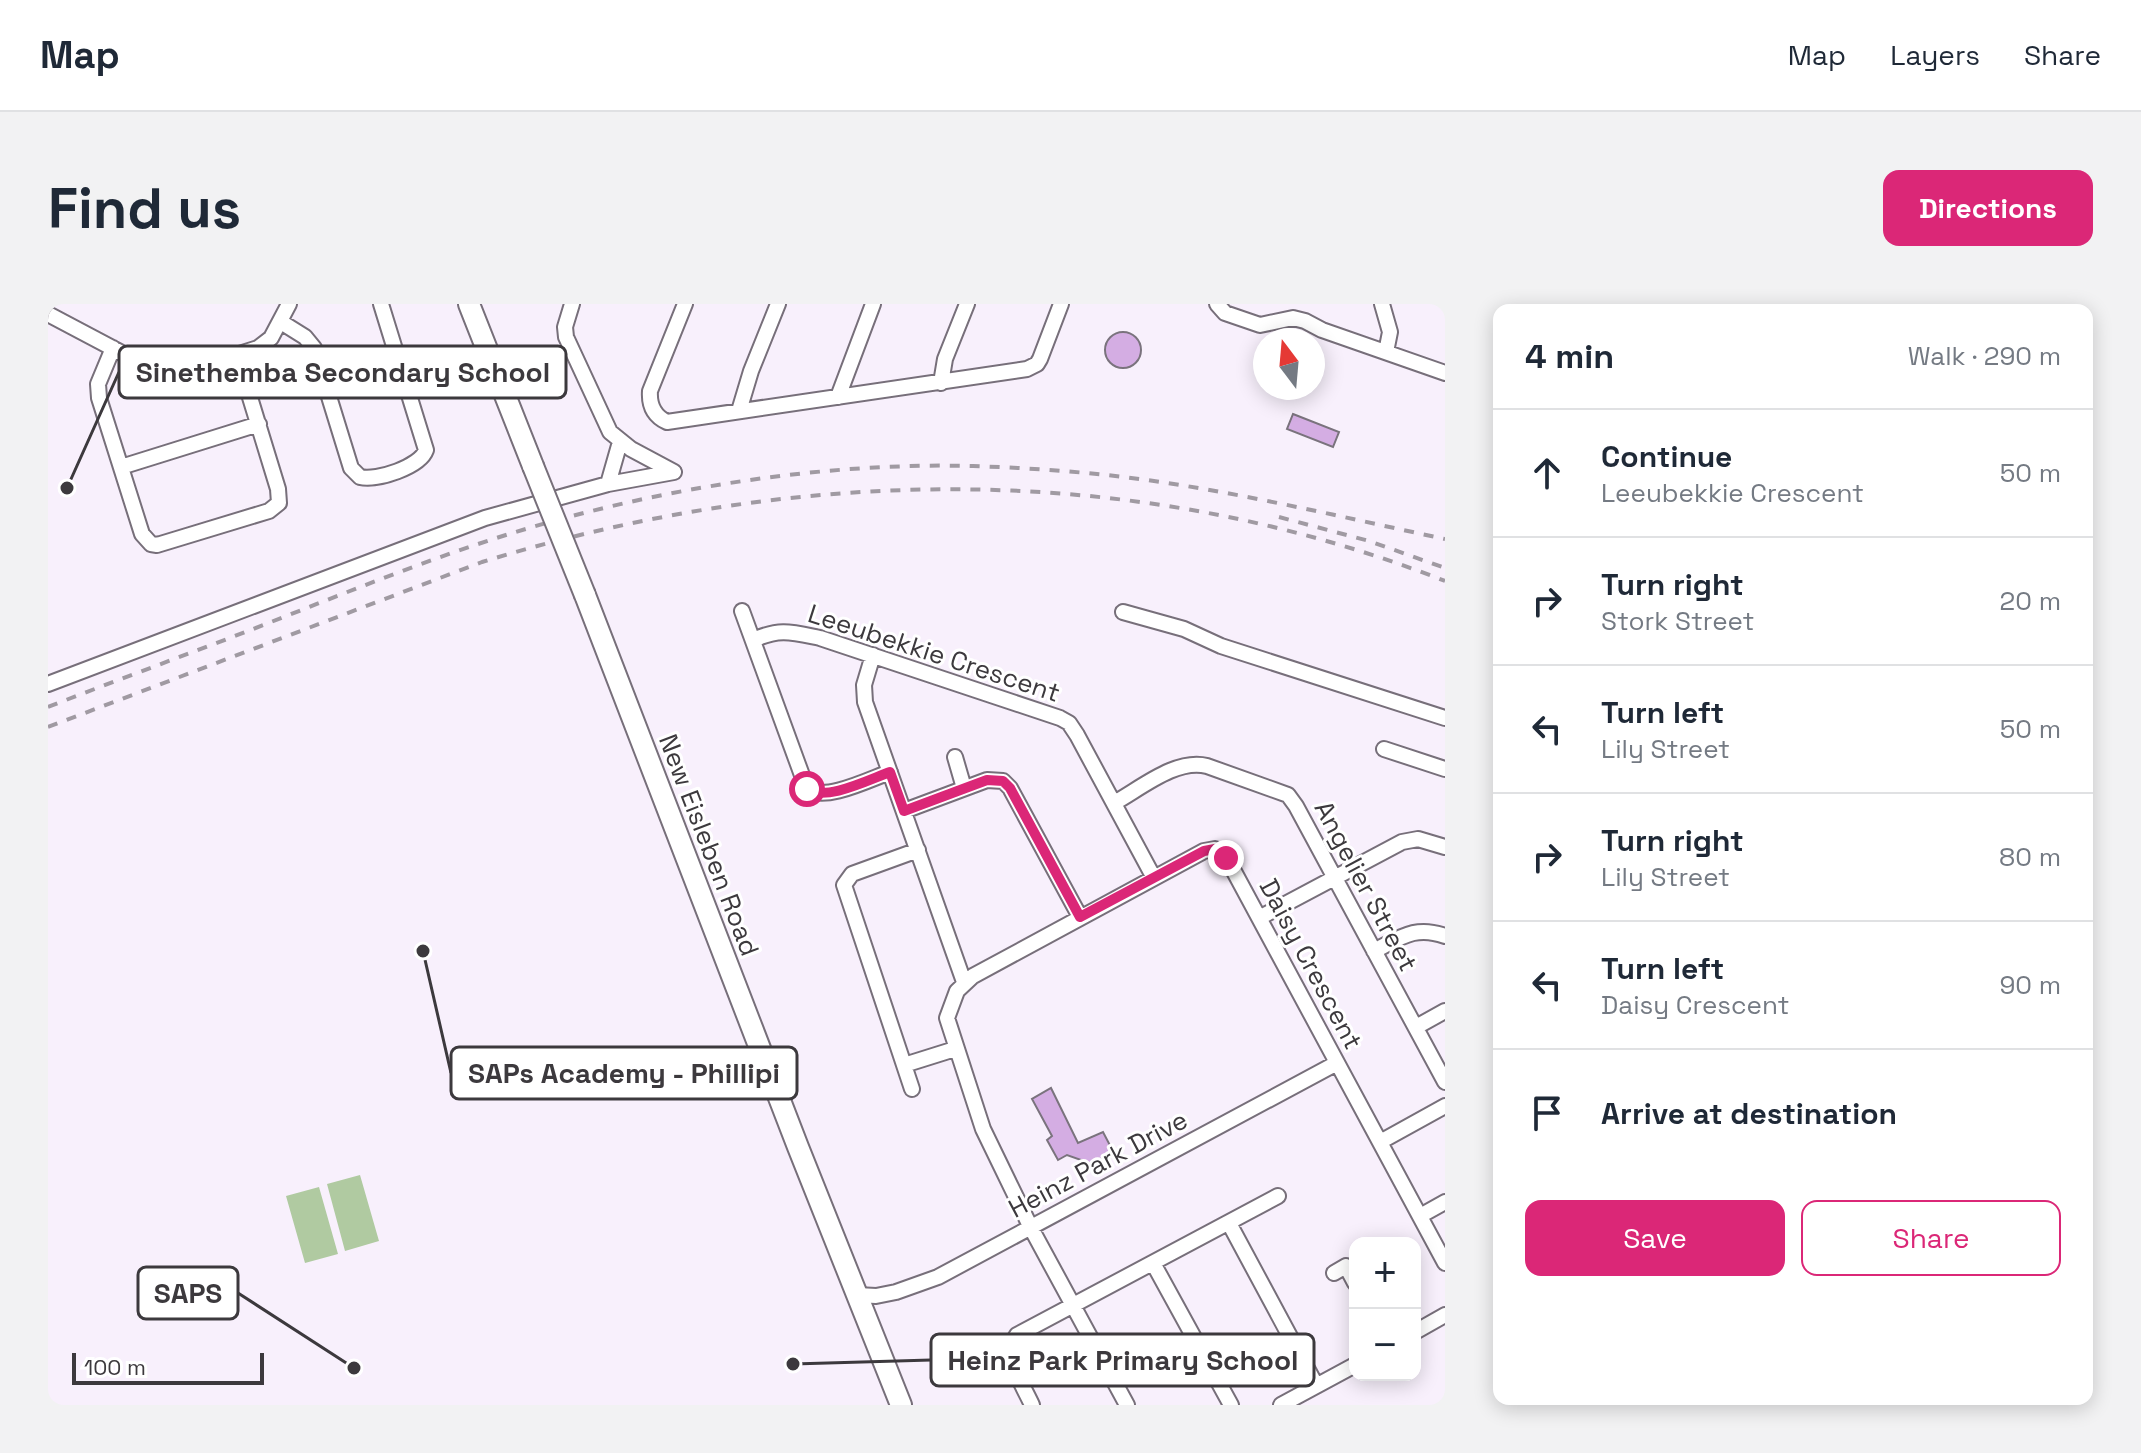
<!DOCTYPE html>
<meta charset="utf-8">
<style>
:root{--surface:#fff;--page:#f2f2f3;--text:#1f2937;--muted:#747a83;--line:#e0e1e3;--accent:#db2777}
body{margin:0;font-family:"Space Grotesk",sans-serif;background:var(--page);color:var(--text)}
.controls{position:absolute;right:24px;bottom:24px;display:grid;overflow:hidden;border-radius:16px;box-shadow:0 4px 20px #0003}
.controls button{width:72px;height:72px;display:grid;place-items:center;padding:0;border:0;border-bottom:2px solid var(--line);background:var(--surface);color:var(--text);font:40px sans-serif}
.compass{position:absolute;left:1205px;top:24px;width:72px;height:72px;border-radius:50%;background:var(--surface);box-shadow:0 4px 20px #0003;rotate:344deg}
.scale{position:absolute;left:24px;bottom:20px;width:192px;box-sizing:border-box;padding-left:8px;border:4px solid #3c393d;border-top:0;font-size:22px;line-height:28px;white-space:nowrap;color:#3c393d;-webkit-text-stroke:6px #fff;paint-order:stroke}
.stop{position:absolute;width:24px;height:24px;margin:-18px;border:6px solid #db2777;border-radius:50%;background:#fff}
.stop.end{background:#db2777;border-color:#fff;box-shadow:0 2px 8px #0008}
.list{margin:0;padding:0;list-style:none}
h2{display:flex;justify-content:space-between;align-items:center;height:104px;margin:0;padding:0 32px;font-size:34px}
h2 small{font-size:26px;font-weight:400;color:var(--muted)}
.list li{display:grid;grid-template-columns:52px 1fr auto;gap:24px;align-items:center;box-sizing:border-box;height:128px;padding:0 32px;border-top:2px solid var(--line)}
.list b{display:block;font-size:30px;white-space:nowrap}
.list p{margin:0;font-size:26px;white-space:nowrap;color:var(--muted)}
.list em{font-size:26px;font-style:normal;color:var(--muted)}
.actions{display:flex;gap:16px;padding:24px 32px}
.actions a{flex:1;padding:18px 0;border:2px solid var(--accent);border-radius:16px;text-align:center;font-size:28px;color:var(--accent)}
.actions .main{background:var(--accent);color:#fff}
.icon{flex:none;width:44px;height:44px;fill:none;stroke:currentColor;stroke-width:2;stroke-linecap:round;stroke-linejoin:round}
.map{position:relative;flex:none;width:1397px;height:1101px;overflow:hidden;border-radius:16px}
header{display:flex;align-items:center;gap:48px;box-sizing:border-box;height:112px;padding:0 40px;background:var(--surface);border-bottom:2px solid var(--line)}
header strong{font-size:38px}
nav{display:flex;gap:44px;margin-inline-start:auto;font-size:28px}
.intro{display:flex;align-items:center;justify-content:space-between;box-sizing:border-box;height:192px;padding:0 48px}
h1{margin:0;font-size:56px}
.button{padding:20px 36px;border-radius:16px;background:var(--accent);color:#fff;font-size:28px;font-weight:700}
main{display:flex;gap:48px;padding:0 48px}
aside{flex:1;background:var(--surface);border-radius:16px;box-shadow:0 4px 20px #0003}
.map>svg:first-child{display:block}
</style>
<header>
<strong>Map</strong>
<nav><a>Map</a><a>Layers</a><a>Share</a></nav>
</header>
<div class="intro"><h1>Find us</h1><a class="button">Directions</a></div>
<main>
<div class="map">
<svg width="1397" height="1101" viewBox="0 0 1397 1101">
<rect width="100%" height="100%" fill="#f8f0fc"/>
<!-- green -->
<path fill="#b0caa1" d="M312 871 331 937 297 947 279 880Z
M271 883 290 950 257 959 238 892Z"/>
<!-- building -->
<path fill="#d4ade3" stroke="#7a737d" stroke-width="2" d="M1057 46a18 18 0 1 1 36 0a18 18 0 1 1-36 0Z
M1245 110 1291 128 1285 143 1239 125Z
M1003 784 1030 839 1055 828 1066 849 1038 863 1036 857 1019 851 1010 856 999 836 1004 832 984 795Z"/>
<g fill="none" stroke-linecap="round" stroke-linejoin="round">
<defs>
<path id="minor" d="M524 0 517 23 518 33 562 128 583 145 626 168
M637 0 602 87C601 101 606 112 619 118L979 65 989 60 992 55 1013 0
M1169 0 1177 9 1212 21 1245 14 1257 17 1274 26 1397 69
M1334 0 1342 28 1338 48
M0 10 104 65 131 69 210 44 223 34 241 0
M233 18 257 33 266 44 303 164 312 173C329 177 372 163 378 146L333 0
M65 44 50 80 51 94 94 230 103 240 109 241 221 207 231 199 230 185 189 51
M893 79 897 55 919 0
M790 93 825 0
M691 107 703 67 730 0
M73 163 211 120
M560 180 572 138
M694 307 759 485C777 498 822 475 842 468
M1075 308 1136 325 1173 342 1397 414
M705 336C732 324 743 328 772 334L1012 414 1021 419 1029 431 1106 574
M825 351 816 381 817 398 916 678
M0 380 437 214 560 180 626 168
M1336 445 1397 465
M907 453 916 484
M1066 499C1092 485 1128 454 1159 462L1240 491 1248 502 1397 778
M856 507 939 476 955 477 962 484 1032 613
M1211 614 1354 538 1370 535 1397 543
M1326 647C1352 634 1367 621 1397 632
M1368 723 1397 707
M856 761 907 745
M864 785 796 581 804 570 870 546
M1332 838 1397 802
M1372 912 1397 898
M1181 919 1268 1081
M1105 959 1183 1101
M1286 969 1298 962 1307 979
M809 991 828 992 848 988 890 973 1289 759
M1367 1028 1397 1011
M984 1101C975 1081 954 1051 969 1031L1230 892
M1079 1101 983 924 935 825 899 714 909 687 925 672 1156 547 1167 545 1182 560 1397 959
M1233 1101 1307 1061"/>
<path id="secondary" d="M421 0 485 162
M537 291 750 843 853 1101"/>
</defs>
<!-- minor casing -->
<use href="#minor" stroke="#776f7a" stroke-width="18"/>
<!-- secondary casing -->
<use href="#secondary" stroke="#776f7a" stroke-width="24"/>
<!-- minor -->
<use href="#minor" stroke="#fff" stroke-width="14"/>
<!-- secondary -->
<use href="#secondary" stroke="#fff" stroke-width="20"/>
<!-- rail -->
<path stroke="#a09aa2" stroke-width="4" stroke-dasharray="10 10" stroke-linecap="butt" d="M1231 213 1321 237 1397 264
M0 403C74 374 149 347 223 318 302 287 381 255 461 230 607 185 773 158 925 162 983 164 1041 168 1099 176 1199 190 1298 214 1397 235
M0 423 434 258C750 161 1086 155 1397 277"/>
<defs>
<path id="secondary-bridge" d="M485 162 537 291"/>
</defs>
<!-- secondary-bridge casing -->
<use href="#secondary-bridge" stroke="#776f7a" stroke-width="24" stroke-linecap="butt"/>
<!-- secondary-bridge -->
<use href="#secondary-bridge" stroke="#fff" stroke-width="20"/>
</g>
<g fill="none" stroke-linecap="round" stroke-linejoin="round">
<!-- route -->
<path stroke="#db2777" stroke-width="10" d="M759 485C777 498 822 475 842 468L856 507 939 476 955 477 962 484 1032 613 1156 547 1167 545 1178 554"/>
</g>
<g text-anchor="middle" dominant-baseline="central" stroke-width="6" stroke-linejoin="round" paint-order="stroke">
<!-- street labels -->
<g font-size="26" fill="#3c393d" stroke="#fff">
<text transform="translate(886 349) rotate(18)">Leeubekkie Crescent</text>
<text transform="translate(661 541) rotate(69)">New Eisleben Road</text>
<text transform="translate(1318 582) rotate(62)">Angelier Street</text>
<text transform="translate(1263 660) rotate(62)">Daisy Crescent</text>
<text transform="translate(1050 860) rotate(-28)">Heinz Park Drive</text>
</g>
</g>
<!-- callouts -->
<path fill="none" stroke="#3c393d" stroke-width="3" d="M19 184L71 68M375 647L403 769M306 1064L190 989M745 1060L883 1056"/>
<g fill="#3c393d" stroke="#fff" stroke-width="3">
<circle cx="19" cy="184" r="8"/>
<circle cx="375" cy="647" r="8"/>
<circle cx="306" cy="1064" r="8"/>
<circle cx="745" cy="1060" r="8"/>
</g>
<g fill="#fff" stroke="#3c393d" stroke-width="3">
<rect x="71" y="42" width="447" height="52" rx="8"/>
<rect x="403" y="743" width="346" height="52" rx="8"/>
<rect x="90" y="963" width="100" height="52" rx="8"/>
<rect x="883" y="1030" width="383" height="52" rx="8"/>
</g>
<g font-size="28" text-anchor="middle" font-weight="bold" fill="#3c393d">
<text x="295" y="78">Sinethemba Secondary School</text>
<text x="576" y="779">SAPs Academy - Phillipi</text>
<text x="140" y="999">SAPS</text>
<text x="1075" y="1066">Heinz Park Primary School</text>
</g>
</svg>
<div class="controls">
<button>+</button>
<button>−</button>
</div>
<svg class="compass" viewBox="-18 -18 36 36"><path d="M0-13l5 13h-10z" fill="#e53935"/><path d="M0 13l5-13h-10z" fill="#747a83"/></svg>
<div class="scale">100 m</div>
<div class="stop" style="left:759px;top:485px"></div>
<div class="stop end" style="left:1178px;top:554px"></div>
</div>
<aside>
<h2>4 min<small>Walk · 290 m</small></h2>
<ul class="list">
<li><svg class="icon" aria-label="ahead" viewBox="0 0 24 24"><path d="M12 20V5M6 11l6-6 6 6"/></svg><div><b>Continue</b><p>Leeubekkie Crescent</p></div><em>50 m</em></li>
<li><svg class="icon" aria-label="right" viewBox="0 0 24 24"><path d="M7 20v-9h11M14 6l5 5-5 5"/></svg><div><b>Turn right</b><p>Stork Street</p></div><em>20 m</em></li>
<li><svg class="icon" aria-label="left" viewBox="0 0 24 24"><path d="M17 20v-9H6M10 6l-5 5 5 5"/></svg><div><b>Turn left</b><p>Lily Street</p></div><em>50 m</em></li>
<li><svg class="icon" aria-label="right" viewBox="0 0 24 24"><path d="M7 20v-9h11M14 6l5 5-5 5"/></svg><div><b>Turn right</b><p>Lily Street</p></div><em>80 m</em></li>
<li><svg class="icon" aria-label="left" viewBox="0 0 24 24"><path d="M17 20v-9H6M10 6l-5 5 5 5"/></svg><div><b>Turn left</b><p>Daisy Crescent</p></div><em>90 m</em></li>
<li><svg class="icon" aria-label="arrive" viewBox="0 0 24 24"><path d="M6 21V4h12l-3 4 3 4H6"/></svg><div><b>Arrive at destination</b></div></li>
</ul>
<div class="actions"><a class="main">Save</a><a>Share</a></div>
</aside>
</main>
